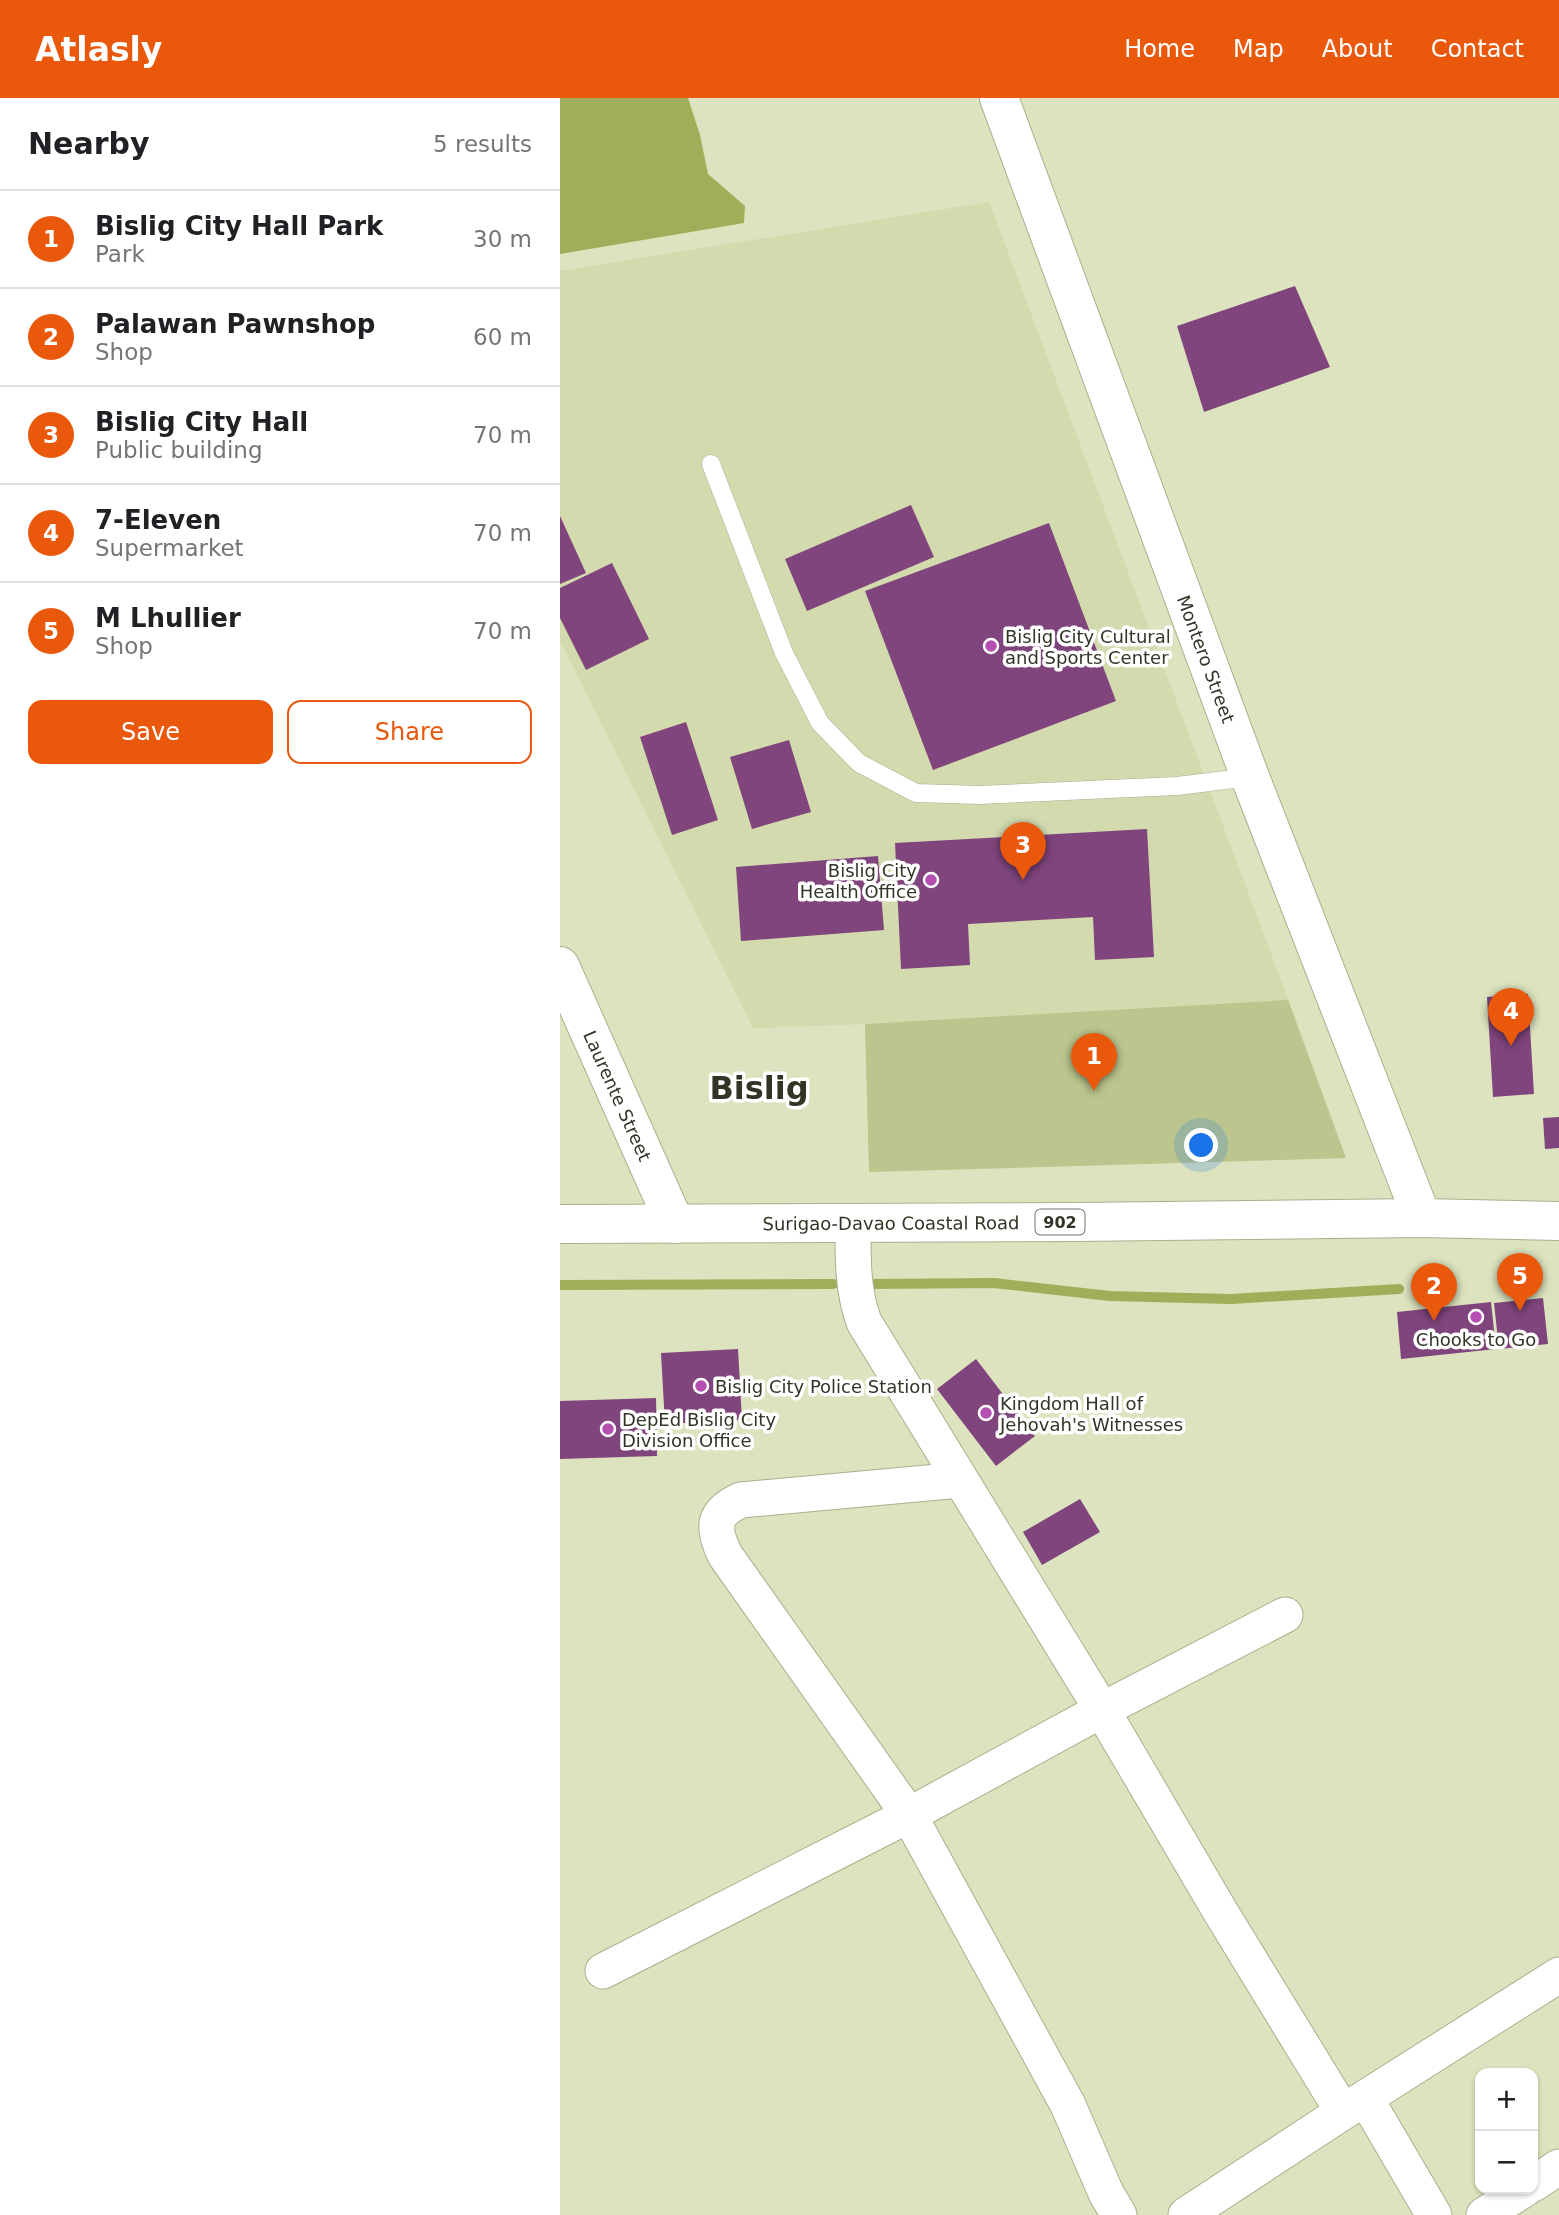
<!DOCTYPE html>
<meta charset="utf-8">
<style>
:root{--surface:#fff;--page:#f2f2f2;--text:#202124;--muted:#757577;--line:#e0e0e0;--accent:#ea580c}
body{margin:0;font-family:"DejaVu Sans",sans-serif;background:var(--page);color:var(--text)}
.controls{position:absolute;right:21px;bottom:21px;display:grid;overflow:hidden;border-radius:14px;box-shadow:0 2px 5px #0004}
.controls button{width:63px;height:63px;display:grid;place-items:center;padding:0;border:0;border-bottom:2px solid var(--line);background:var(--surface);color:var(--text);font:35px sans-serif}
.you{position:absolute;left:642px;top:1048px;width:24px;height:24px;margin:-18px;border:5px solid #fff;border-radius:50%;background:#1a73e8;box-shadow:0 0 0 10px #1a73e833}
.badge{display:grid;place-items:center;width:46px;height:46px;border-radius:50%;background:var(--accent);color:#fff;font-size:23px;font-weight:700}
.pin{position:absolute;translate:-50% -58px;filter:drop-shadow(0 2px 4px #0008)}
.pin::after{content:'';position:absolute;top:37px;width:24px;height:21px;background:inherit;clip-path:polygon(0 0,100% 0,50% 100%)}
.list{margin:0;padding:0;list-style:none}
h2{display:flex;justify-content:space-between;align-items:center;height:91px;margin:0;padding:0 28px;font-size:30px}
h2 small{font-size:23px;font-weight:400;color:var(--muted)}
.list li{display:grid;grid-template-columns:46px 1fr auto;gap:21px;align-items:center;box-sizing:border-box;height:98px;padding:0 28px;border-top:2px solid var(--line)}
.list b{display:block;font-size:26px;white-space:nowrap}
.list p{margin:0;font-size:23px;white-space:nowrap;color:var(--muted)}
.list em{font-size:23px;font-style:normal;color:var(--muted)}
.actions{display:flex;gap:14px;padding:21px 28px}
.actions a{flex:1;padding:16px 0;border:2px solid var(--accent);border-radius:14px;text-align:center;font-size:24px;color:var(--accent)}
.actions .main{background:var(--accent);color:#fff}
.map{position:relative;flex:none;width:999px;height:2117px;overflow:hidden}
header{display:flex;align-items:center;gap:42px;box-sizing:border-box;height:98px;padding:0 35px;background:var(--accent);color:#fff}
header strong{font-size:33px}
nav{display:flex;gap:38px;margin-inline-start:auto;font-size:24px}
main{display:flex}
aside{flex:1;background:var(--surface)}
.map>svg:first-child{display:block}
</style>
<header>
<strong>Atlasly</strong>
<nav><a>Home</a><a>Map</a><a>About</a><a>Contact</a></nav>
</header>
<main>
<aside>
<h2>Nearby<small>5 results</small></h2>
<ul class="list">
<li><span class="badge">1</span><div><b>Bislig City Hall Park</b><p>Park</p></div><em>30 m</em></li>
<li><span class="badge">2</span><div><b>Palawan Pawnshop</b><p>Shop</p></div><em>60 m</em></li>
<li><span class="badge">3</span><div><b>Bislig City Hall</b><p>Public building</p></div><em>70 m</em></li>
<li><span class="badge">4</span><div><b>7-Eleven</b><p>Supermarket</p></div><em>70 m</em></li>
<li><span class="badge">5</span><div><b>M Lhullier</b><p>Shop</p></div><em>70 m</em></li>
</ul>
<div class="actions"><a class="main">Save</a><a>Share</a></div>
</aside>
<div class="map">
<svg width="999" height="2117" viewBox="0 0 999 2117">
<rect width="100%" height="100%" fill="#dce3be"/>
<!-- built -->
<path fill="#d2daae" d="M429 104 730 906 786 1060 309 1074 305 926 193 930 0 543V173Z"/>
<!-- green -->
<path fill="#bbc58d" d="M728 902 786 1060 309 1074 305 926Z"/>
<!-- water -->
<path fill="#a0ae5a" d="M0 0H128L140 37 148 76 185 108 184 125 0 156Z"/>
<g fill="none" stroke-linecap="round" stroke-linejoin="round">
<!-- stream -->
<path stroke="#a0ae5a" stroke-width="10" d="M311 1186 434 1185 550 1198 671 1201 839 1191
M0 1187 273 1186"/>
</g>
<!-- building -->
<path fill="#7f457c" d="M735 188 770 269 644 314 617 228Z
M351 407 374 459 247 513 225 461Z
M0 418 26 475 0 486Z
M489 425 556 603 373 672 305 493Z
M52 465 89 541 26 572 0 520V490Z
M126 624 158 722 112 737 80 639Z
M229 642 251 714 192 731 170 659Z
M587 731 594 859 535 862 533 819 408 826 410 867 341 871 335 745Z
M318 758 324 832 181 843 176 769Z
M968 896 974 996 933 999 927 899Z
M999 1019V1050L985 1051 983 1020Z
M983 1200 988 1246 939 1251 934 1205Z
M931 1204 936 1251 841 1261 837 1214Z
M178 1251 182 1322 105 1326 101 1255Z
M416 1261 475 1338 436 1368 377 1291Z
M96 1300 97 1358 0 1361V1303Z
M520 1401 540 1434 482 1467 463 1434Z"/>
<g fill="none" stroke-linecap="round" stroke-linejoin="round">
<defs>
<path id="lane" d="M151 366 224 555 260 625 299 665 356 695 420 697 617 688 690 679"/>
<path id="street" d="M293 1124C293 1159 292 1191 304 1224L542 1612 660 1813 783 2014
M400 1382 181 1402C152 1415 152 1430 165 1457L349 1717 508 2007 546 2095 559 2117
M43 1873 349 1717 542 1612 725 1517
M806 2001 874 2117
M973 2086 999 2069
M626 2117 783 2014 999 1877
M924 2117 965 2091"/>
<g id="secondary">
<path id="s1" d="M439 0 690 679 862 1120"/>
<path id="s2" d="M0 868 115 1126"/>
</g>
<g id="highway">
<path id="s3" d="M0 1126 515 1124 862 1120 999 1123"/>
</g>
</defs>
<!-- lane casing -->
<use href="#lane" stroke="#a9b08d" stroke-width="19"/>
<!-- street casing -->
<use href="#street" stroke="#a9b08d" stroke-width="37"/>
<!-- secondary casing -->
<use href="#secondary" stroke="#a9b08d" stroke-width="40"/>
<!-- highway casing -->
<use href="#highway" stroke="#a9b08d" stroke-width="40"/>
<!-- lane -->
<use href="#lane" stroke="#fff" stroke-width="18"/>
<!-- street -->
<use href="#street" stroke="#fff" stroke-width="35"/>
<!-- secondary -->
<use href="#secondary" stroke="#fff" stroke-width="38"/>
<!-- highway -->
<use href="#highway" stroke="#fff" stroke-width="38"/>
</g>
<!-- markers -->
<g fill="#b54eb1" stroke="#fff" stroke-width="2.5">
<circle cx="431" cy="548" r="7"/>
<circle cx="371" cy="782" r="7"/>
<circle cx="916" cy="1219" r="7"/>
<circle cx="141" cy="1288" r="7"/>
<circle cx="426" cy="1315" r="7"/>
<circle cx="48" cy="1331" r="7"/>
</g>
<g text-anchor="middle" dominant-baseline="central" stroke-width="7" stroke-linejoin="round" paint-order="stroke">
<!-- shield labels -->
<rect fill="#fff" stroke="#707267" stroke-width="2" x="475.5" y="1111.5" width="49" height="25" rx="5"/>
<g font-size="16" font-weight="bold" fill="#323526">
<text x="500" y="1124">902</text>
</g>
<!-- poi labels -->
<g font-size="18" fill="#323526" stroke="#fff" text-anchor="start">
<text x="445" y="538">Bislig City Cultural<tspan x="445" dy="21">and Sports Center</tspan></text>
<text x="357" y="772" text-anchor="end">Bislig City<tspan x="357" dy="21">Health Office</tspan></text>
<text x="916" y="1241" text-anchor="middle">Chooks to Go</text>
<text x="155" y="1288">Bislig City Police Station</text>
<text x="440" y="1305">Kingdom Hall of<tspan x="440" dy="21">Jehovah's Witnesses</tspan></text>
<text x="62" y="1321">DepEd Bislig City<tspan x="62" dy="21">Division Office</tspan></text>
</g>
<!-- street labels -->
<g font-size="18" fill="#323526" stroke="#fff">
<text stroke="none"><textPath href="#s1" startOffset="598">Montero Street</textPath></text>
<text stroke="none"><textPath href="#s2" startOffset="142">Laurente Street</textPath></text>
<text stroke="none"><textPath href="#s3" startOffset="331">Surigao-Davao Coastal Road</textPath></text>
</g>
<!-- town labels -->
<g font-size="32" font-weight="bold" fill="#323526" stroke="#fff">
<text x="199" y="990">Bislig</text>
</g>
</g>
</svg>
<div class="controls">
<button>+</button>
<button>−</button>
</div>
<div class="you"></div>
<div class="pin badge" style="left:534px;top:993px">1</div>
<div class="pin badge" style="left:874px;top:1223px">2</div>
<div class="pin badge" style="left:463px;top:782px">3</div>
<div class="pin badge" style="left:951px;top:948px">4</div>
<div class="pin badge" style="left:960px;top:1213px">5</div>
</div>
</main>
